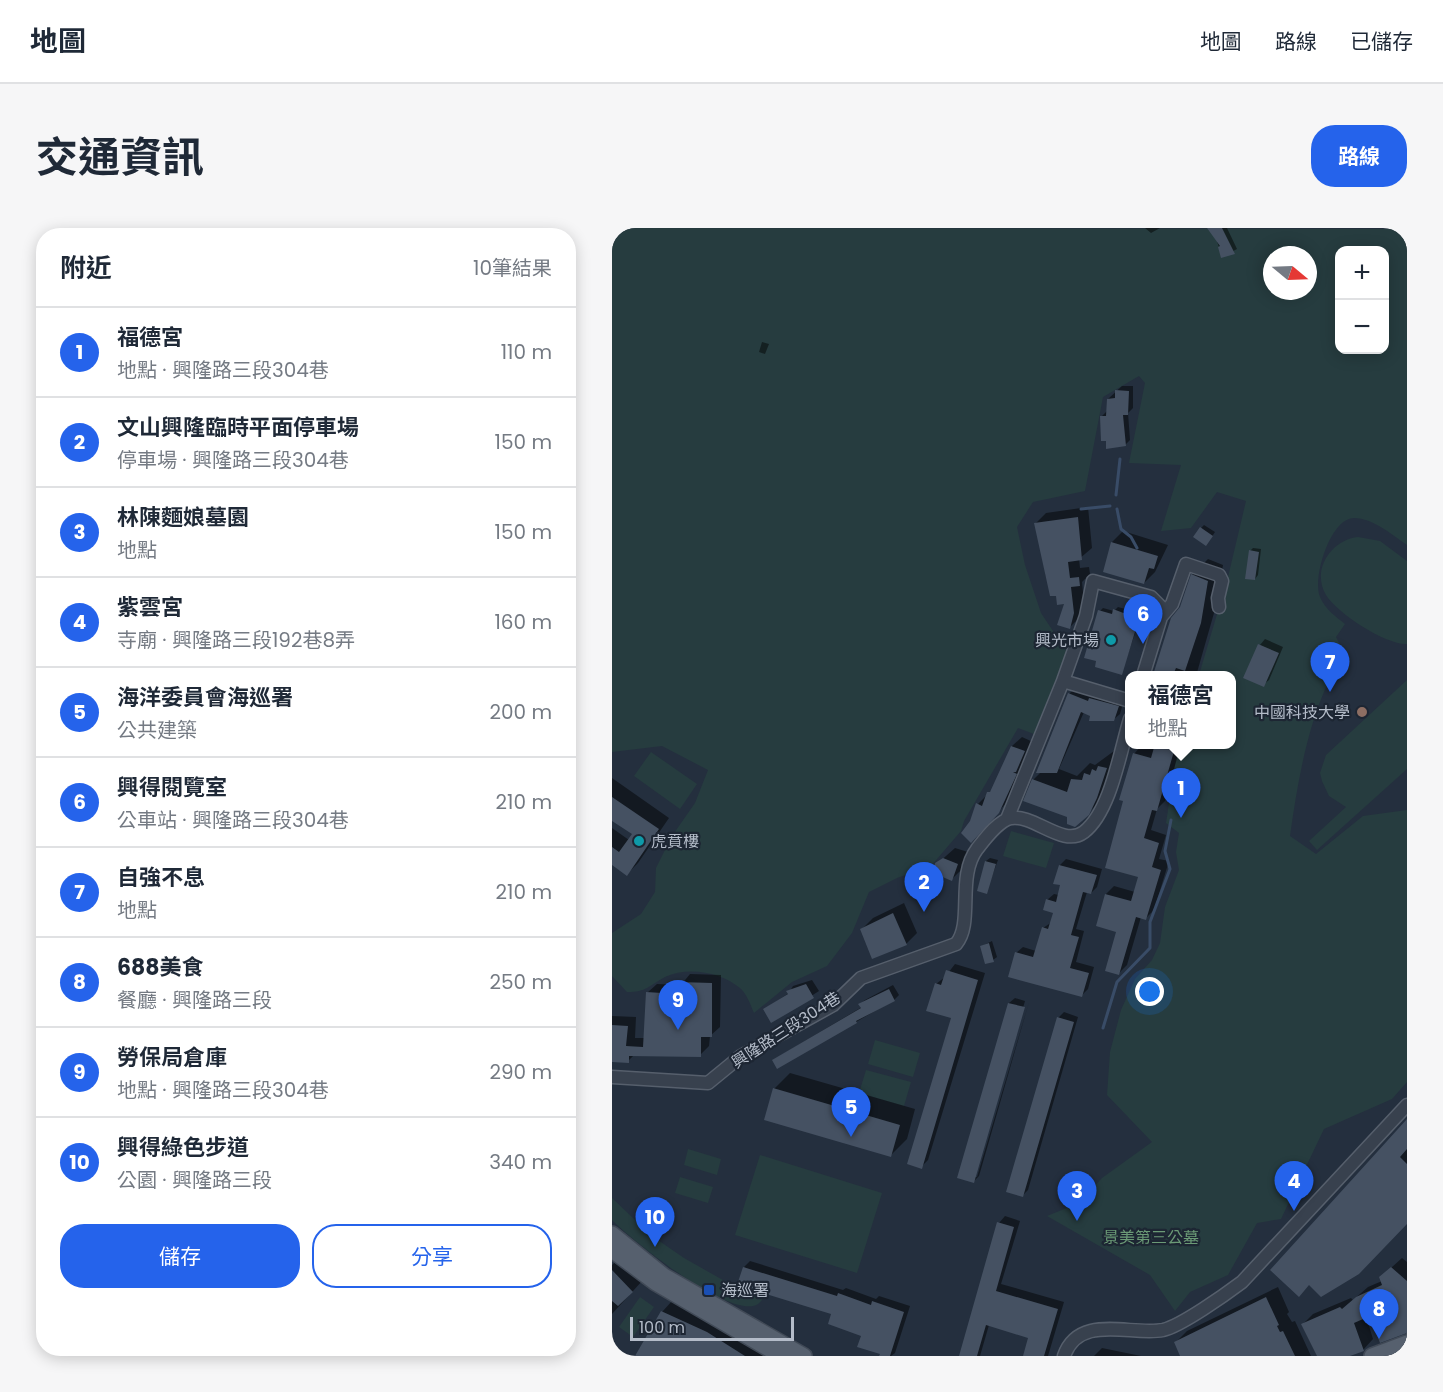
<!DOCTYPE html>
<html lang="zh-TW">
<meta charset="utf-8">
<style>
:root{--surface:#fff;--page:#f6f6f7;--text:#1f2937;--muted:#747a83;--line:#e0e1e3;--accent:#2563eb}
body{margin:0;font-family:Poppins,"Noto Sans TC",sans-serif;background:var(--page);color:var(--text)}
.controls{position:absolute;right:18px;top:18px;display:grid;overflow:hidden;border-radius:12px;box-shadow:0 3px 15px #0003}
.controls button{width:54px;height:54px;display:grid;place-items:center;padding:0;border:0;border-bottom:2px solid var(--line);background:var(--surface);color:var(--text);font:30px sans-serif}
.compass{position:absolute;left:651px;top:18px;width:54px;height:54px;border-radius:50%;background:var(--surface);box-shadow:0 3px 15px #0003;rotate:109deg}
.scale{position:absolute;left:18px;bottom:15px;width:164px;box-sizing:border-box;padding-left:6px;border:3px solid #b4bcc9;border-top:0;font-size:16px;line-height:21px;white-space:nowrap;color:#b4bcc9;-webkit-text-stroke:4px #1d2633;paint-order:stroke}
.you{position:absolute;left:538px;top:764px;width:21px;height:21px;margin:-15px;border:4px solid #fff;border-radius:50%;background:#1a73e8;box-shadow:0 0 0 9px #1a73e833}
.badge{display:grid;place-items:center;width:39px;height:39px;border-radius:50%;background:var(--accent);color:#fff;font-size:20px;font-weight:700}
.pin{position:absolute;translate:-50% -50px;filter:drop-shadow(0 2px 3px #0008)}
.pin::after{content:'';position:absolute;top:32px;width:21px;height:18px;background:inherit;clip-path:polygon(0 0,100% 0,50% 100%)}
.popup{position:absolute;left:513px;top:443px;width:111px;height:78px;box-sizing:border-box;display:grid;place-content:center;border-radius:12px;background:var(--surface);filter:drop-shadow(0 2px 4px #0005);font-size:20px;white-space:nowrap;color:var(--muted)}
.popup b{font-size:22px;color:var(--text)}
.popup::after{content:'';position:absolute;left:50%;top:100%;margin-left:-12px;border:12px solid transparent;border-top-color:var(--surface)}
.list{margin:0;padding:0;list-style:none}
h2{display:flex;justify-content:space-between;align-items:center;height:78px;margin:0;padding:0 24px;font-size:26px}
h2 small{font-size:20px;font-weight:400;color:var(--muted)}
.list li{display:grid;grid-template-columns:39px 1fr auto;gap:18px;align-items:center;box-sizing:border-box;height:90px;padding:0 24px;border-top:2px solid var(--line)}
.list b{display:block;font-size:22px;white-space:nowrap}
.list p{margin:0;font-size:20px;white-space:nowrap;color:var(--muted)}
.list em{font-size:20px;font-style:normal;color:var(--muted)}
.actions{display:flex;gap:12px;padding:18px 24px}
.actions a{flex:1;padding:14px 0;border:2px solid var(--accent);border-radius:24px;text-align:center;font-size:21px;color:var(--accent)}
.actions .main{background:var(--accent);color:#fff}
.map{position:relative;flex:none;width:795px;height:1128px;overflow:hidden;border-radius:24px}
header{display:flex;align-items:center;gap:36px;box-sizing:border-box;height:84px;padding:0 30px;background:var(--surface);border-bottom:2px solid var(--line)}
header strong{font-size:28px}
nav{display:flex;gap:33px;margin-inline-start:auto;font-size:21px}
.intro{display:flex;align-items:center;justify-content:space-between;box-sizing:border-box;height:144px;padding:0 36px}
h1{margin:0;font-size:42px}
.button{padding:15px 27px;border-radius:24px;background:var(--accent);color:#fff;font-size:21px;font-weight:700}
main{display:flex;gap:36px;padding:0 36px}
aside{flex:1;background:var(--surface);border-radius:24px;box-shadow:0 3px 15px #0003}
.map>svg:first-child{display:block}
</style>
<header>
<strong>地圖</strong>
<nav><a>地圖</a><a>路線</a><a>已儲存</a></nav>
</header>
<div class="intro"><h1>交通資訊</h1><a class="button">路線</a></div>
<main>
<aside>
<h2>附近<small>10筆結果</small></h2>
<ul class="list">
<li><span class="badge">1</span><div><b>福德宮</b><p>地點 · 興隆路三段304巷</p></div><em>110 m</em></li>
<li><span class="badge">2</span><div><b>文山興隆臨時平面停車場</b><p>停車場 · 興隆路三段304巷</p></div><em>150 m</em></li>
<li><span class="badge">3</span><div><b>林陳麵娘墓園</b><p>地點</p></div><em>150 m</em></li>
<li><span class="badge">4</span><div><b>紫雲宮</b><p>寺廟 · 興隆路三段192巷8弄</p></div><em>160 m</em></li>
<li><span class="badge">5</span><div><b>海洋委員會海巡署</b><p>公共建築</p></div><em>200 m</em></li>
<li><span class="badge">6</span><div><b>興得閱覽室</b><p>公車站 · 興隆路三段304巷</p></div><em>210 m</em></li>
<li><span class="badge">7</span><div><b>自強不息</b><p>地點</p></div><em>210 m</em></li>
<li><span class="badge">8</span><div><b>688美食</b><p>餐廳 · 興隆路三段</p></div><em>250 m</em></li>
<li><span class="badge">9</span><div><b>勞保局倉庫</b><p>地點 · 興隆路三段304巷</p></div><em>290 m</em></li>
<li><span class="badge">10</span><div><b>興得綠色步道</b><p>公園 · 興隆路三段</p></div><em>340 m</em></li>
</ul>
<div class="actions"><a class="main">儲存</a><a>分享</a></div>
</aside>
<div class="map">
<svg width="795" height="1128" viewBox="0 0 795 1128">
<rect width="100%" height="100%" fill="#242f3e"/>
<!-- green -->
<path fill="#263c3f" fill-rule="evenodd" d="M0 0 795 1V317C780 307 761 290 742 290 718 290 700 351 708 369 713 381 724 389 733 396L724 409 733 427C727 437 718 448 714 459 694 505 685 558 678 608L704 626 751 588 795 582V854L780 871 712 901 669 991 645 995 616 1047 578 1064 563 1083 538 1047 435 988 467 975 490 950 540 914 495 867 498 824 509 782 523 751 540 732 548 715 553 679 567 642 564 624 567 605 554 595 566 517 620 516V448L587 447 616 349 634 273 605 264 579 300 549 303 569 237 517 235 533 155 527 148 491 169 473 263 421 274 405 299 413 337 429 385 455 424 422 506 406 500 352 593 349 603 319 638 285 650 257 664 240 705 215 738 180 754 142 785C139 778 135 766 128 760 109 744 76 738 53 749 36 758 35 764 15 764L0 748V705L29 686 43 664 44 640 60 608 83 575 96 542 50 518 0 524ZM728 22H772V122H728ZM660 27H696V63H660Z
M746 309 768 313 795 333V416C774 417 726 386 714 367 699 342 719 312 746 309Z
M795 452V541L705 622 697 613 734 579 717 568 710 553 708 545 714 527Z
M39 524 85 556 68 581 22 548Z
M399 603 442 615 434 640 391 628Z
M263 812 308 825 301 849 256 836Z
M254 842 299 854 292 878 247 865Z
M76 921 109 931 105 947 72 937Z
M148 927 270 965 245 1045 123 1007Z
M68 949 101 959 96 975 63 965Z
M0 970 40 1008 72 1030 125 1060 127 1053 156 1061C152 1068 150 1076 141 1078 110 1084 23 1015 0 992Z
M28 1069 42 1079 21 1109 7 1099Z"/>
<!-- shadow -->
<path fill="#0007" d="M533 0H548L539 5Z
M597 0H615L625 21 610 29 604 10Z
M150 114 157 116 153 126 147 124Z
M510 158H521V180L516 185 518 212 513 217 489 189 495 183 496 171Z
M476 279 480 320 467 331 468 340 477 339 478 346 470 354 472 374 468 389 458 399 454 375 445 366 437 349H434L428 305 424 295 434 285Z
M592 297 603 304 597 313 589 300Z
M511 303 556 317 543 344 532 355 500 314Z
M641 320 649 321 646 347 643 351 638 323Z
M596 331 611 337 604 378 584 448H543L560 391 569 380 580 347Z
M506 379 517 382 515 387 528 391 509 446 488 383 491 380 502 383Z
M653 411 671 419 657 452 651 457 633 449 648 417Z
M463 460 512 472 508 486 501 492 472 484 447 541 465 548 478 535 483 537 502 523 509 525 491 570 476 585 457 588 421 552 430 543 457 466Z
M410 509 421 514 396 573 369 603 360 594 366 576 382 560 400 518Z
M545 516H569L553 573 545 581 539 602 554 607 547 631 557 633 542 682 534 690 529 689 515 737 507 745 506 703 494 666 502 658 523 664 528 648 513 572 522 526 530 517 543 521Z
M0 550 57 590 26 635 15 646 0 636V600L17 612 22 606 0 591Z
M343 620 356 624 351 640 340 651 325 636Z
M378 630 386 632 374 664V633Z
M454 631 490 641 485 659 479 665 475 664 464 701 472 703 464 734 482 739 476 761 470 767 404 725 411 719 424 723 431 700 440 694 442 684 435 672 442 666 447 667 450 656 448 637Z
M292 675 305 705 294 716 250 701 261 690Z
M380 713 385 729 381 732 370 718Z
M343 736 373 745 316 932 309 939 341 789 324 756 333 749Z
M78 746 109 747 108 799 98 808 97 818 88 827 23 826 16 833 0 832V788L24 789 23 810H33L35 765 45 756 69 757Z
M200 752 207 763 160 793 153 781 177 765 181 758Z
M281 757 287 767 282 772 244 794 161 832 250 779 248 776 253 772Z
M403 770 413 773 362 949H365L417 774 367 948 362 953 347 949 397 775Z
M452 784 466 789 416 962 411 967 446 790Z
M178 845 303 881 295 911 279 927 162 861Z
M795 894V994L746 1045Z
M393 988 408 993 389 1056 452 1074 436 1128H412L418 1109 377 1097 368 1128H348L387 995Z
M9 1029 31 1052 0 1086V1037Z
M790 1030 795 1034V1103L759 1086 754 1088 761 1111 751 1122 727 1128H706L691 1096 701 1086 739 1070 741 1072 756 1059 770 1053 769 1049Z
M138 1033 231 1062 234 1060 264 1071 267 1068 298 1078 283 1125 279 1128H269L270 1125 251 1107 221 1085 132 1039Z
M666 1059 677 1084 675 1086 680 1094 683 1093 699 1128H570L564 1114 575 1103Z
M60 1073 106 1094 159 1128H25L50 1084Z
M490 1120 529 1128H482Z"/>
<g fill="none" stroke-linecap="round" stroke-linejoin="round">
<!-- stream -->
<path stroke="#394c67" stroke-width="3" d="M504 267 508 231
M469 281 498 278
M505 281 509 301 519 309 525 320
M491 800 505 754 538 720V694L558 641 553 623 559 592"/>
</g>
<!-- building -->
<path fill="#455162" d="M595 0H610L623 26 609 30 606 19 608 18Z
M503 162 517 163 516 187H511L514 218 494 221V213H489L488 188H494L495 171 503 170Z
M466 289 470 332 456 334 458 350 467 349 468 358 459 359 462 385 458 401 445 397 452 376 445 377 444 368H438L422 295Z
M588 299 601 308 594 318 581 309Z
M499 314 546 328 542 341 537 340 532 356 491 344Z
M637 322 647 324 643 352 633 351Z
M579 346 596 353 589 395 573 443 564 440 561 447H541L559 390 568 379Z
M501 381 514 386 513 391 526 394 510 447 483 439 484 433 472 430 486 382 500 386Z
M646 416 667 425 652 459 631 450Z
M456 465 476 473 477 470 507 478 502 493H477L478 488 469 484 445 545H424Z
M543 516H564L545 583 540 582 532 610 547 615 540 639 549 642 534 692 524 689 507 747 493 743 504 704 484 698 493 666 519 673 526 649 493 640 511 573 507 572 521 525 539 530Z
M399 518 413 523 404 544H401L405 546 387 585 359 615 349 605 358 593 364 575 370 578 375 564H378Z
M486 538 495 540 485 570 477 587 463 599 455 596V589L411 573 420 551 455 564 459 551 470 552 472 545 478 547 480 541 484 543Z
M0 569 47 601 15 648 0 637V619L7 624 20 606 0 593Z
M331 630 346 636 340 653 321 645 323 635Z
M373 633 384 636 375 666 365 663Z
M447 637 485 647 479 666 471 664 459 707 467 709 458 740 477 745 470 769 396 749 403 724 421 729 430 699 436 701 441 685 431 682 434 671 444 674 448 657 441 656Z
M281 685 295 717 260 731 248 701Z
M377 715 382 734 373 736 368 718Z
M334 742 366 752 310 941 295 936 339 790 314 783 323 755 329 757Z
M67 754 100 755V809H89V829L17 828V835L0 834V797L16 798 14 818 31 819 34 764 67 766Z
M194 756 202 770 159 795 151 781 176 766 174 763Z
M277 761 283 773 244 793 245 795 165 841 160 832 249 780 246 776Z
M396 775 413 779 362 955 345 950Z
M445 789 462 794 411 969 394 964Z
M161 860 288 897 279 929 152 892Z
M795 891V921L788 929 795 936V996L747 1046 709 1069 697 1057 687 1069 658 1042Z
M385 994 402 999 384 1063 446 1081 432 1128H411L416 1110 374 1097 365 1128H347Z
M131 1039 225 1068 226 1065 259 1077 260 1073 292 1084 278 1128H267L268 1126 245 1119 249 1108 216 1096 219 1086 125 1057Z
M779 1039 795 1053V1105L768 1115 758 1088 742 1095 752 1123 738 1128H705L689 1096 728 1079 730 1081 744 1069 770 1057 767 1049Z
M0 1042 21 1064 6 1078 0 1073Z
M654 1069 667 1097 665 1098 668 1104 671 1103 683 1128H568L562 1114Z
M49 1083 95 1104 133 1128H23Z"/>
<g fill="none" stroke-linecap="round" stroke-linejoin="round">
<defs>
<path id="minor" d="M549 389 560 376 574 336 607 347 610 353 606 370 607 379
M518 473 451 453 474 388 481 353 539 369 549 379V389L531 448
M395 591 451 453
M0 849 96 855 129 828 221 777 249 750 344 716C362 695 344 649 365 621 373 611 386 593 399 590 422 586 451 620 472 604 499 583 508 523 518 491
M452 1128C467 1085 519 1108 551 1102 569 1098 614 1066 630 1054L795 877"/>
<path id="major" d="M0 1006 52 1048 192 1128
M0 1022 44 1055 169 1128
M760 1128 795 1115"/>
</defs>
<!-- minor casing -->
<use href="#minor" stroke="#565f6c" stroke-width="15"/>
<!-- major casing -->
<use href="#major" stroke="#414a57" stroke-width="18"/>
<!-- minor -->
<use href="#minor" stroke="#38414e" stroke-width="12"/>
<!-- major -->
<use href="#major" stroke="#56606e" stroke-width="15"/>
</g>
<!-- markers -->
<g fill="#0f9aa8" stroke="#1d2633" stroke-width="2">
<circle cx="499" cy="412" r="6"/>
<circle cx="27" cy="613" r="6"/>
</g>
<circle fill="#8d6e63" stroke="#1d2633" stroke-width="2" cx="750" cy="484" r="6"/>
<rect fill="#1a4fb4" stroke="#1d2633" stroke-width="2" x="91" y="1056" width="12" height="12" rx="3"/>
<g text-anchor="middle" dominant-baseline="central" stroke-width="4.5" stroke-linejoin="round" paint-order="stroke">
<!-- poi labels -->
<g font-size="16" fill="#b4bcc9" stroke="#1d2633" text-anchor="end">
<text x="487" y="412">興光市場</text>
<text x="738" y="484">中國科技大學</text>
<text x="39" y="613" text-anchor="start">虎賁樓</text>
<text x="109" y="1062" text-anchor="start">海巡署</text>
</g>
<!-- street labels -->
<g font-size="16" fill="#b4bcc9" stroke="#1d2633">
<text transform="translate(174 802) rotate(-33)">興隆路三段304巷</text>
</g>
<!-- park labels -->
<g font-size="16" fill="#6b9a76" stroke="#1d2633">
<text x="539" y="1009">景美第三公墓</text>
</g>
</g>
</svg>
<div class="controls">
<button>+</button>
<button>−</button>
</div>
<svg class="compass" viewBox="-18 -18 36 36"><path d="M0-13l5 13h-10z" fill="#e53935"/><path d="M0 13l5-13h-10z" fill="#747a83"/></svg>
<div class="scale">100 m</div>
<div class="you"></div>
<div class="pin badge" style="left:569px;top:590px">1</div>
<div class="popup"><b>福德宮</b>地點</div>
<div class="pin badge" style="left:312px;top:684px">2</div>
<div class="pin badge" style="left:465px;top:993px">3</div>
<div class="pin badge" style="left:682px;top:983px">4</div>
<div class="pin badge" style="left:239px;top:909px">5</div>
<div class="pin badge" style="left:531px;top:416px">6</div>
<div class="pin badge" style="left:718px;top:464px">7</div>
<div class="pin badge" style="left:767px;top:1111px">8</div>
<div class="pin badge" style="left:66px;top:802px">9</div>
<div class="pin badge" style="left:43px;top:1019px">10</div>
</div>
</main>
